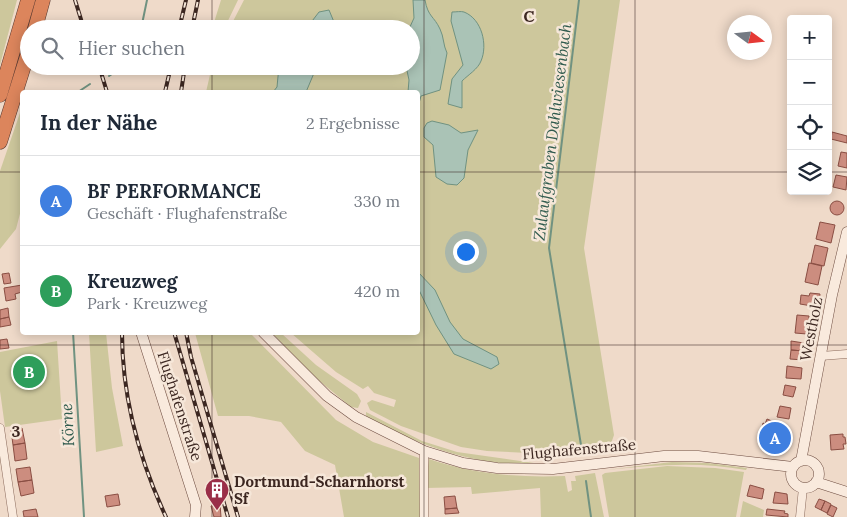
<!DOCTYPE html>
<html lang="de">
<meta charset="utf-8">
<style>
:root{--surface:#fff;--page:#f2f2f3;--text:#1f2937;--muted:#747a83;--line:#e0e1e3;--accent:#d93025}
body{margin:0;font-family:Lora,serif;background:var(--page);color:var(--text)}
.controls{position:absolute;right:15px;top:15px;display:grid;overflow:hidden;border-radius:5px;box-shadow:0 2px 12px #0003}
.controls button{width:45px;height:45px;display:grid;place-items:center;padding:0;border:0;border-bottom:1px solid var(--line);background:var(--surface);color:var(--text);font:25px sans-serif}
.compass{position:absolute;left:727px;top:15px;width:45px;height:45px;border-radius:50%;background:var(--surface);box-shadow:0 2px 12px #0003;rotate:105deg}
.you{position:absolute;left:465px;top:251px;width:18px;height:18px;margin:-12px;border:4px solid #fff;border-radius:50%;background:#1a73e8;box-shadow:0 0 0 8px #1a73e833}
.badge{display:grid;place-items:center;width:32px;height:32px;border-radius:50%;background:var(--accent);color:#fff;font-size:16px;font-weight:700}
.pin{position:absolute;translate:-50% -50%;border:2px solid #fff;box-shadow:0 1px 5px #0006}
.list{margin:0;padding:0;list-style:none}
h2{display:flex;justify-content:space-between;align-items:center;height:65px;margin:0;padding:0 20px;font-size:21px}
h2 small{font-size:16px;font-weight:400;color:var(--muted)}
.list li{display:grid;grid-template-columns:32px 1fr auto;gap:15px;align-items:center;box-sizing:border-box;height:90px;padding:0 20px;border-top:1px solid var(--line)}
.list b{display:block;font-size:19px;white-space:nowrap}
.list p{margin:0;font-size:16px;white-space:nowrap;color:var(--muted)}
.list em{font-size:16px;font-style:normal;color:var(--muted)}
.icon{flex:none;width:28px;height:28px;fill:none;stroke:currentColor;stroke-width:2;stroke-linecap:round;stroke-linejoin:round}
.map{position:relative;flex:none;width:847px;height:517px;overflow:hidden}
.search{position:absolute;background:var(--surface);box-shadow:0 2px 12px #0003;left:20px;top:20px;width:400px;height:55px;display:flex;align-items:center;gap:12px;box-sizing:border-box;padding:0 18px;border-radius:28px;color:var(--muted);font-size:19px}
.panel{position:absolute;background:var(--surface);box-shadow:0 2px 12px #0003;left:20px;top:90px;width:400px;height:245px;border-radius:5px}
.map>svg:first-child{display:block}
</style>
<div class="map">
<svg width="847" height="517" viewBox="0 0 847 517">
<rect width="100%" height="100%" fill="#efdac9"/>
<!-- green -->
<path fill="#cdc79c" d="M0 0H17L0 65Z
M221 0H238L224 29H212Z
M244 0H620L584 248 614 435 608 452 528 453 487 451 461 447 401 426 370 410 367 403 372 400 394 407 396 400 374 393 368 386 363 389 336 372 291 333 418 332V92H206L212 66H411V29H229Z
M22 107V206L16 229 0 249V171Z
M89 333H106L112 388 123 446 96 452Z
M195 333H250L336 420 373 442 419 458 420 517H344L335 465 305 451 281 422 249 416H218Z
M272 333H281L316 365 357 394 361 401 358 408 351 407 316 378Z
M57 341 62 419 5 427 0 391V352Z
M366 412 422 441 457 452 534 463C482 469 410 443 366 416Z
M429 459C473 474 519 478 565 476L568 492 572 490 571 481H576L575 476 595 473 604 517H541L540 488 472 494 471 487 425 488Z
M672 462 708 463 747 468 746 470C699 461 654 465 606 470Z
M667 466 715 468 744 472 736 517H609L602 475 605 473Z
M743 501 764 510 763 517H740Z"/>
<!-- water -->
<path fill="#aac3b6" stroke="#709281" d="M413 0H425C428 17 434 16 440 29 444 37 443 45 447 53L440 90 421 96 418 107V92H408L409 80 406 66H411V29H409L414 18Z
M329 10 334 22 332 29H306L319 12Z
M452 12C456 12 461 11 464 12 482 19 488 45 481 61 478 69 468 75 462 81V108L448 104 452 79 463 65 451 21Z
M279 66H317L306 92H273L277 87Z
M432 121 449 125 461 133 478 130 468 150 464 178 457 185 447 184 436 177 433 145 424 137V128L427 123Z
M418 272 435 290 450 322 463 339 497 357 499 364 491 369 454 354 436 325 418 288Z"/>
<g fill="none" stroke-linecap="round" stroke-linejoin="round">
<!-- stream -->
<path stroke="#709281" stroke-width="2" d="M579 0 549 248 581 445
M141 29 147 0
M109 76 124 66
M78 92 90 84
M73 332 84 517
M586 481 591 517"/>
</g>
<!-- building -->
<path fill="#cc8d7f" stroke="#8a4e43" d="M832 132 847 136V143L831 139Z
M841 152 847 153V168L838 166Z
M836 175 847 177 846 190 833 187Z
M830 208a7 7 0 1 1 14 0a7 7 0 1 1-14 0Z
M820 222 835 225 831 243 816 239Z
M815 245 828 248 824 266 811 263Z
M809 263 822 266 818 285 805 282Z
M9 273 11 283 4 284 2 274Z
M22 285V292L15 294 16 299 6 301 4 288Z
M810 293 820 294 818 307 800 304 801 295 809 296Z
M8 308 9 317 0 319V310Z
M797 315 809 316 807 334 795 333Z
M9 317 11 325 0 327V319Z
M7 339 9 348 0 349V340Z
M791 341 804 343V351L791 350Z
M791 350 804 351 803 360 790 359Z
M787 366 802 368 801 379 786 378Z
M785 385 796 387 793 397 783 395Z
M780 406 791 408 789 419 777 417Z
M767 419 779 424 775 432 780 434 774 446 765 442 767 437 761 435 763 423 765 424Z
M22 428 25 443 13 445 11 430Z
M843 434V437H845L846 444H843L844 449 831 450 830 435Z
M25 443 27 459 15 461 13 445Z
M30 467 32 480 18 482 16 469Z
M32 480 34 493 21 496 18 482Z
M750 485 764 489 762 499 747 496Z
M775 492 787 494 788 504 773 503Z
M118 494 120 505 107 507 105 496Z
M455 496 457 508 445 509 444 497Z
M819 499 825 501 821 510 815 507Z
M825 501 831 504 827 513 821 510Z
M220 504 221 517H214L211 506Z
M831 505 837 508 833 517 827 514Z
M457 508 459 513 445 514V509Z
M36 509 38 517H24L23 511Z
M767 509 785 511 784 513 788 514V517L766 515Z"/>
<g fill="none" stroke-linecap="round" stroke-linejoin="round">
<defs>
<path id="street" d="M821 356 847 354
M0 428 13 517
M424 451V517
M800 517 803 488"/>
<path id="secondary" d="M141 332 196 505 195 517
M263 332 327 396 356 417 424 451 463 463 497 468 553 469 664 456H698L793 467
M791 474a14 14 0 1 1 28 0a14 14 0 1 1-28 0Z
M801 461 832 295 847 232
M816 482 847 492"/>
<path id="highway" d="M35 29 43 0
M0 95 28 0
M0 142 29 50"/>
</defs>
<!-- street casing -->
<use href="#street" stroke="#8b6b5d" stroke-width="9"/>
<!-- secondary casing -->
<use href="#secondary" stroke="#6d4c40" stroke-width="11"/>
<!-- highway casing -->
<use href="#highway" stroke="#5a3a31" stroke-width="15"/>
<!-- street -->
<use href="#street" stroke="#f9eadd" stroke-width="8"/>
<!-- secondary -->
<use href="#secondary" stroke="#f9eadd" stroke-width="10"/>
<!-- highway -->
<use href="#highway" stroke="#dc855c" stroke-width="14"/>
<defs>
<path id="rail" d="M75 0 84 29
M179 29 186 0
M192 29 198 0
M99 66 107 92
M165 92 171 66
M181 92 185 66
M122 332C122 397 139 459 166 517
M174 332 228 517
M186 332 191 357 238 517"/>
</defs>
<!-- rail casing -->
<use href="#rail" stroke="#3c2721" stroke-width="4"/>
<!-- rail -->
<use href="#rail" stroke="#f6e7d9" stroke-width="2" stroke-dasharray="5.5" stroke-linecap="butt"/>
</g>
<!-- grid -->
<path fill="none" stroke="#3c2721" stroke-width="1" stroke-opacity="0.55" d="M212 0V29M424 0V517M635 0V517M212 66V92M0 172H22M418 172H791M828 172H847M212 332V517M0 345H847"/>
<!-- icons -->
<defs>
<symbol id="building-pin" viewBox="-11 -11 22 30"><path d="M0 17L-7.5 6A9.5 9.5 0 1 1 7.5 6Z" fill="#9a2e48" stroke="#f6e7d9"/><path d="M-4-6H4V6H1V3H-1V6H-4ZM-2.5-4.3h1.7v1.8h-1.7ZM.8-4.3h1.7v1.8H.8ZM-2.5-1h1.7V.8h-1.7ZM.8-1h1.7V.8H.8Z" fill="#fff"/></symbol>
</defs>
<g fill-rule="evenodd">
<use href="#building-pin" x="203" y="476" width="28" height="38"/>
</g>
<g text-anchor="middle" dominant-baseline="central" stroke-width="5" stroke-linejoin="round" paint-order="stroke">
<!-- street labels -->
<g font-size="15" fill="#3c2721" stroke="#f6e7d9">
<text transform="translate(811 329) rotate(-79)">Westholz</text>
<text transform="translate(180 406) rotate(72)">Flughafenstraße</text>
<text transform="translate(579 449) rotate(-5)">Flughafenstraße</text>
</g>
<!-- poi labels -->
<g font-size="15" font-weight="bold" fill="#3c2721" stroke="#f6e7d9" text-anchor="start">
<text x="234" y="481">Dortmund-Scharnhorst<tspan x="234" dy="17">Sf</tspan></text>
</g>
<!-- water labels -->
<g font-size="16" font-style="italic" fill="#305b4e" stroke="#f6e7d9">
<text transform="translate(552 132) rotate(-83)">Zulaufgraben Dahlwiesenbach</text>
<text transform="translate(67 425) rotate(-93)">Körne</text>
</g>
</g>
<g font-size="16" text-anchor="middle" font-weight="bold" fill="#3c2721" stroke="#f6e7d9" stroke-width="5" stroke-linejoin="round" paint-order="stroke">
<text x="529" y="22">C</text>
<text x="16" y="437">3</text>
</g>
</svg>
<div class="controls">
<button>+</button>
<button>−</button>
<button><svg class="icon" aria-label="locate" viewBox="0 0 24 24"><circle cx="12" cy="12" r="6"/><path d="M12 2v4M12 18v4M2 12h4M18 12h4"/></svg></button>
<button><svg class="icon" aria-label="layers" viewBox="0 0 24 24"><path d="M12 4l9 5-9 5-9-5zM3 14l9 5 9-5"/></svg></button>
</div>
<svg class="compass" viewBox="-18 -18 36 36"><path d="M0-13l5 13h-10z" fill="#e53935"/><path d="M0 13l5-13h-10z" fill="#747a83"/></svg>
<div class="you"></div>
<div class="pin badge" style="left:775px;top:438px;background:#3f7fe0">A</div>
<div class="pin badge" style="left:29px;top:372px;background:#2e9e5b">B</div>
<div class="search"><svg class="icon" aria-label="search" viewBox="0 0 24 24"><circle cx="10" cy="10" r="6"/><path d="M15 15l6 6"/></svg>Hier suchen</div>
<section class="panel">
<h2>In der Nähe<small>2 Ergebnisse</small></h2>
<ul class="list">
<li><span class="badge" style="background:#3f7fe0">A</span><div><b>BF PERFORMANCE</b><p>Geschäft · Flughafenstraße</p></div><em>330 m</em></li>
<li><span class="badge" style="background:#2e9e5b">B</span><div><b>Kreuzweg</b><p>Park · Kreuzweg</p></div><em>420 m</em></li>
</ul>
</section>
</div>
